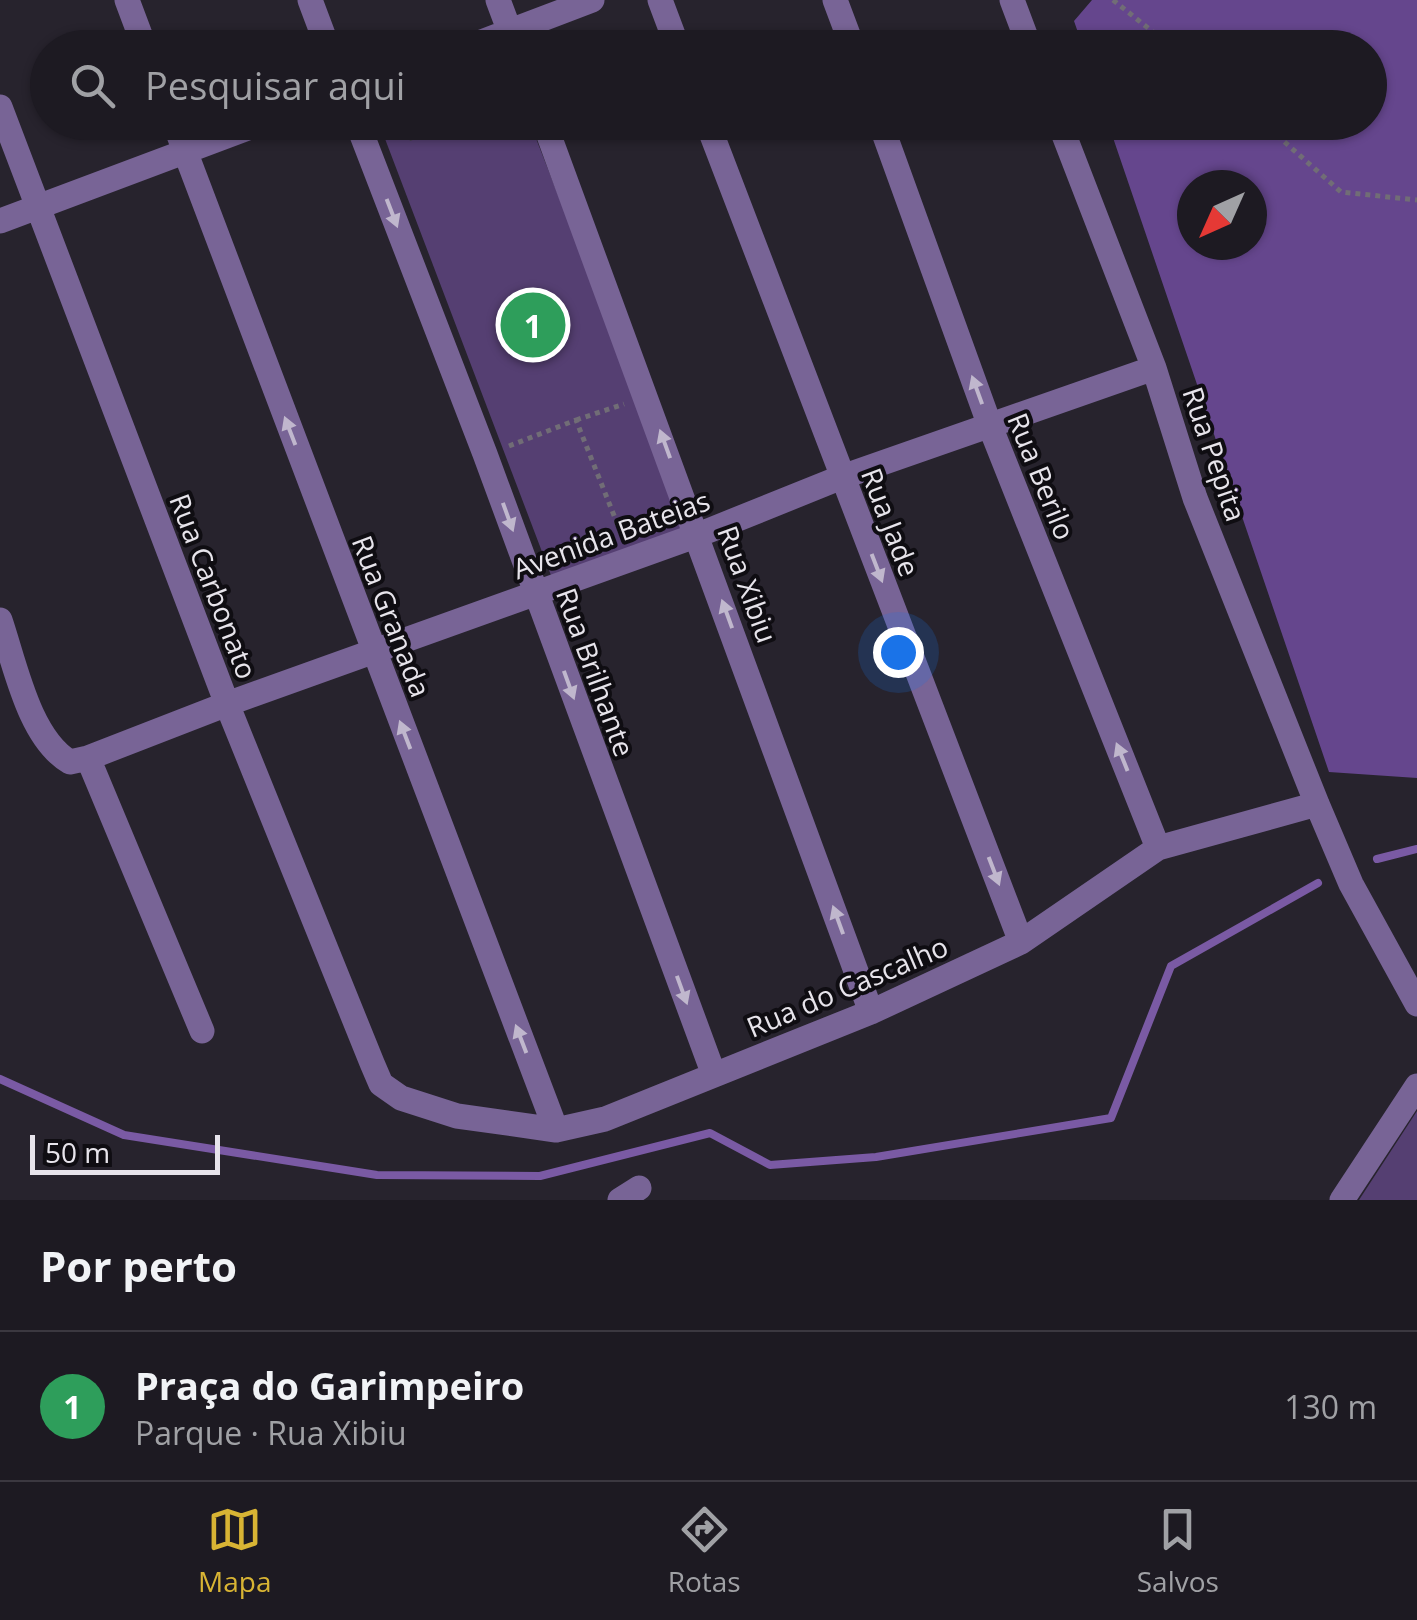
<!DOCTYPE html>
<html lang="pt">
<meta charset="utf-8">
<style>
:root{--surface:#1d1a22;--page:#2a272f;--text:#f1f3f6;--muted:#a0a1a5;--line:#3b3840;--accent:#d8b434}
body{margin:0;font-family:"Open Sans",sans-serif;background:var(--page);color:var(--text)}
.compass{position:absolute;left:1177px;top:170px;width:90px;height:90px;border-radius:50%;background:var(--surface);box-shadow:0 2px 8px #0004;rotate:225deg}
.scale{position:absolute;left:30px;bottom:25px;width:190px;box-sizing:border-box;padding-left:10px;border:5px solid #e7e4eb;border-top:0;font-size:28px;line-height:35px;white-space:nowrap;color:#e7e4eb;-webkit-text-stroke:8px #0f0d12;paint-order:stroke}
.you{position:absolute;left:898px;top:652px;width:35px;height:35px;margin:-25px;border:8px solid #fff;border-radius:50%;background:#1a73e8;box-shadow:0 0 0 15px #1a73e833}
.badge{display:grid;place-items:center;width:65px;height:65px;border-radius:50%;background:var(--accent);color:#fff;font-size:32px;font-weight:700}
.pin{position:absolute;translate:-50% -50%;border:5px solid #fff;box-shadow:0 2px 10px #0006}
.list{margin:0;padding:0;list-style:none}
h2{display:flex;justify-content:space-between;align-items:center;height:130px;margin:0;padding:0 40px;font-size:42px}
h2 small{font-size:32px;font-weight:400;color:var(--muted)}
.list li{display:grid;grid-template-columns:65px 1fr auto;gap:30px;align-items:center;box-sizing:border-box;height:150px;padding:0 40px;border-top:2px solid var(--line)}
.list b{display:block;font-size:38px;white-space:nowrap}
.list p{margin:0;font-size:32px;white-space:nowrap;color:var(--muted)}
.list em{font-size:32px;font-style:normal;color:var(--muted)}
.icon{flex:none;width:55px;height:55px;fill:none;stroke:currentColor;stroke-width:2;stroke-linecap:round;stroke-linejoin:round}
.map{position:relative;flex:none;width:1417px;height:1200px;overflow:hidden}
.search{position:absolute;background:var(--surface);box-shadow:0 2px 8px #0004;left:30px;right:30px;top:30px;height:110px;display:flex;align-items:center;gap:25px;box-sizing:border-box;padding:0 35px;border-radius:55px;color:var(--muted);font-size:38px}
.sheet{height:280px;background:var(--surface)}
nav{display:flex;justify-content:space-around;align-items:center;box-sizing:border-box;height:140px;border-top:2px solid var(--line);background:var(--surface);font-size:28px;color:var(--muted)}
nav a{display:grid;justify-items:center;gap:5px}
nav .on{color:var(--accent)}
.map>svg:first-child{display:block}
</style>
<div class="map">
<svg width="1417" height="1200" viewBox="0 0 1417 1200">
<rect width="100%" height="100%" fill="#27232d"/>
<!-- green -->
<path fill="#553f72" d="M379 123H530L688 528 552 578Z
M1417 1111V1200H1359Z"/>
<!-- forest -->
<path fill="#65468d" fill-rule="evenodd" d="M1092 0H1417V778L1329 772 1108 123 1370 122V48L1083 47 1074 21ZM1252 185V245H1192V185Z"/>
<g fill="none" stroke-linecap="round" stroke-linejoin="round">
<!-- stream -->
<path stroke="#7a5aa4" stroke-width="8" d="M1377 859 1417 849
M0 1079 124 1135 377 1175 540 1176 710 1133 770 1165 876 1157 1111 1118 1171 966 1318 883"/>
</g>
<!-- building -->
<path fill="#47434d" d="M402 122H460V123L410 141Z"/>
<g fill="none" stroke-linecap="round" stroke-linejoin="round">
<!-- path -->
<path stroke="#716d76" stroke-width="5" stroke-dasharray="5 5" stroke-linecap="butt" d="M1113 0 1173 48
M1262 122 1341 192 1417 200
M576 420 624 404
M509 446 576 420 623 538"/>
<!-- minor -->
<path stroke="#786496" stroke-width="25" d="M127 0 145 48
M310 0 328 48
M498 0 516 48
M660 0 678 48
M835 0 853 48
M1012 0 1030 48
M466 48 592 0
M0 107 227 704 372 1063 381 1084 401 1098 457 1116 556 1130 605 1119 871 1012 1021 942 1158 848 1317 804
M174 122 556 1130
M357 122 485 454 714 1075
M544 122 871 1012
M707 122 1021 942
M880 122 990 426 1158 848
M1059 122 1154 368 1195 498 1317 804 1351 884 1417 1004
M0 221 264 122
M0 620C15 664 29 738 70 762L88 758 227 704 698 535 842 477 1154 368
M88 758 202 1031
M620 1200 639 1188
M1342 1200 1417 1086"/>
</g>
<!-- one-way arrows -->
<defs><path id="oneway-solid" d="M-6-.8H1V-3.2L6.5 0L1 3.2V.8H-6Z" transform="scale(2.5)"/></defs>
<g fill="#c0b7cd">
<use href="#oneway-solid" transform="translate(392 213) rotate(69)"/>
<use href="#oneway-solid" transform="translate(977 390) rotate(-110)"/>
<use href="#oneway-solid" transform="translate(290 431) rotate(-111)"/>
<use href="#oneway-solid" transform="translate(665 444) rotate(-110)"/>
<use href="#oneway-solid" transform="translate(508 517) rotate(70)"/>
<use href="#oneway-solid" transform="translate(877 568) rotate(69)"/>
<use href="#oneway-solid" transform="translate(727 614) rotate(-110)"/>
<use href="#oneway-solid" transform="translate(569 685) rotate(70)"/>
<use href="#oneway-solid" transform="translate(405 735) rotate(-111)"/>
<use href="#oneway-solid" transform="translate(1122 757) rotate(-112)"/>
<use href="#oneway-solid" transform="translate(994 871) rotate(69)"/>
<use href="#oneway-solid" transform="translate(838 920) rotate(-110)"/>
<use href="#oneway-solid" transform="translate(682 990) rotate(70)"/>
<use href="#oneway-solid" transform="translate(521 1039) rotate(-111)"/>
</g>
<g text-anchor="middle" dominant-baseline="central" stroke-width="8" stroke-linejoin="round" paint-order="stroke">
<!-- street labels -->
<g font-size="28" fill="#e7e4eb" stroke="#0f0d12">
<text transform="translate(1215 454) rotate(71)">Rua Pepita</text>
<text transform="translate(1042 476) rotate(68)">Rua Berilo</text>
<text transform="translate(891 522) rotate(69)">Rua Jade</text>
<text transform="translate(611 534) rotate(-20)">Avenida Bateias</text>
<text transform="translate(748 584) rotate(70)">Rua Xibiu</text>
<text transform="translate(214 586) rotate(69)">Rua Carbonato</text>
<text transform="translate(392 616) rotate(69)">Rua Granada</text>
<text transform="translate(596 672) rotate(70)">Rua Brilhante</text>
<text transform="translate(847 986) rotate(-23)">Rua do Cascalho</text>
</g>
</g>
</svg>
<svg class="compass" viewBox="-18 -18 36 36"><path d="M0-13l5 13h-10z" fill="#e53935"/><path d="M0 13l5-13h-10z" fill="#a0a1a5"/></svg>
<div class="scale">50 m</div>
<div class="you"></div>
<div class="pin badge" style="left:533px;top:325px;background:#2e9e5b">1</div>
<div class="search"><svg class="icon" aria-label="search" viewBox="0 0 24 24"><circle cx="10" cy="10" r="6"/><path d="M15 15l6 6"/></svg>Pesquisar aqui</div>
</div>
<section class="sheet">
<h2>Por perto<small></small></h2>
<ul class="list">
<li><span class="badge" style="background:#2e9e5b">1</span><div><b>Praça do Garimpeiro</b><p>Parque · Rua Xibiu</p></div><em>130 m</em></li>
</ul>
</section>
<nav>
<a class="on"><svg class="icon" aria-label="map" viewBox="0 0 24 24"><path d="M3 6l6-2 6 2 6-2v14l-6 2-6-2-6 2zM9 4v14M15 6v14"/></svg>Mapa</a>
<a><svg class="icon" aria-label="directions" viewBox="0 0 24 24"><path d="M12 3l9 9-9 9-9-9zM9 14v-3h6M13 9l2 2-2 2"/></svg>Rotas</a>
<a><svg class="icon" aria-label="saved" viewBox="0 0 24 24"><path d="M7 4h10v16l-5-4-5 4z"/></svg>Salvos</a>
</nav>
